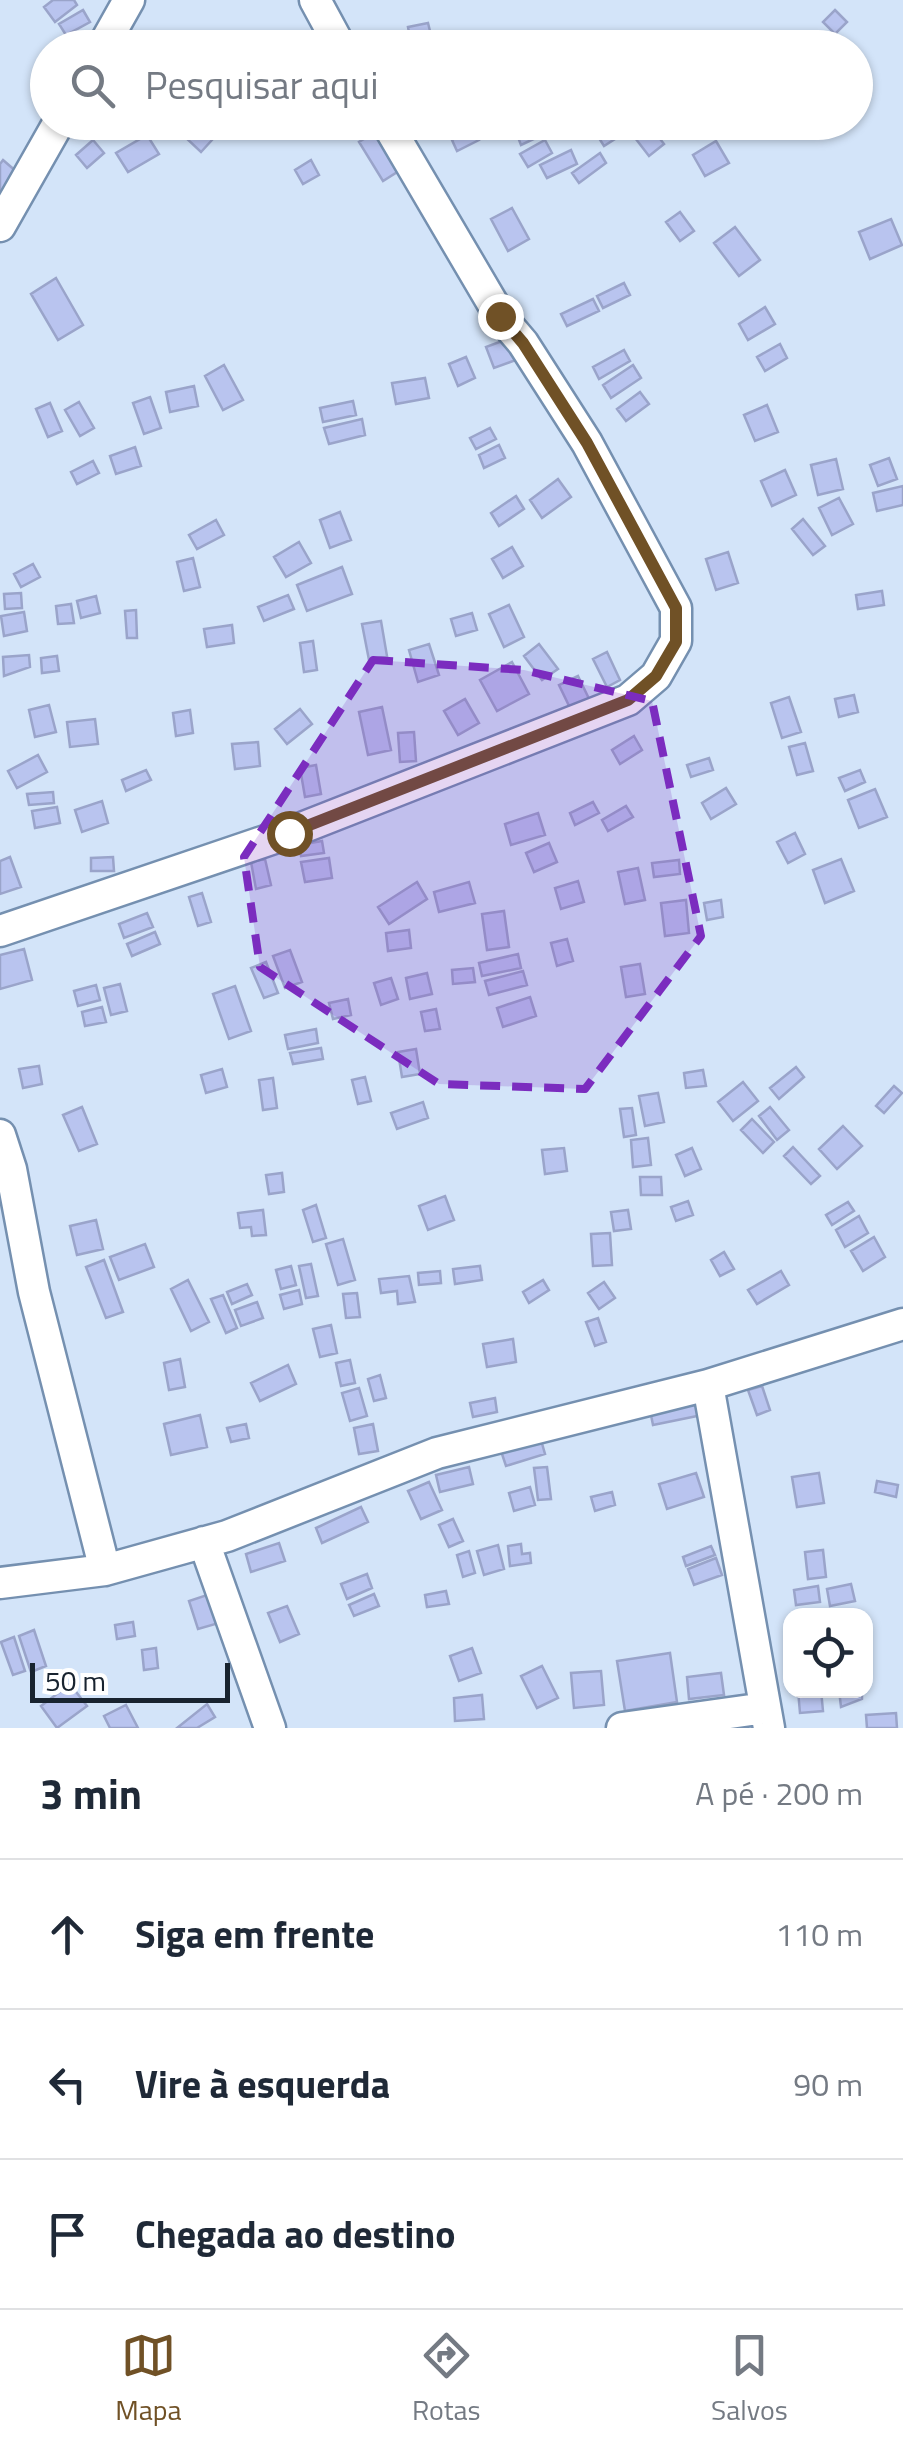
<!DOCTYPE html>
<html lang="pt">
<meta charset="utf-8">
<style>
:root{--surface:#fff;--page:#f6f6f7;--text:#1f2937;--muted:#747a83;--line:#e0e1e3;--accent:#705126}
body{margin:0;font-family:"Titillium Web",sans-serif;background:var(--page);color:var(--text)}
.controls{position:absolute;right:30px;bottom:30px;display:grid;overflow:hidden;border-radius:20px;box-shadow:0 2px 8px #0004}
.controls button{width:90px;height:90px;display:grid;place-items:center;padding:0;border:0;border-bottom:2px solid var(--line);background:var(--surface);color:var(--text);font:50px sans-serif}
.scale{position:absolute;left:30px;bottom:25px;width:200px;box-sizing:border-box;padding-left:10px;border:5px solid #18232f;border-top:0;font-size:28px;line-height:35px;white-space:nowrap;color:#18232f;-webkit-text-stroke:8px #fff;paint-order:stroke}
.stop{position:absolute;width:30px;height:30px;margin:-22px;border:8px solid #705126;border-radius:50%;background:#fff}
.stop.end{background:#705126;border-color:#fff;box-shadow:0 2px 10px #0008}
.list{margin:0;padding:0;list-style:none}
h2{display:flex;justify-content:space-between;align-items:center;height:130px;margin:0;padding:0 40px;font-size:42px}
h2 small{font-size:32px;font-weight:400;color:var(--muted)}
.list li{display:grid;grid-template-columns:65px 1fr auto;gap:30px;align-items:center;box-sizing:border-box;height:150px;padding:0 40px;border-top:2px solid var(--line)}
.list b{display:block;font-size:38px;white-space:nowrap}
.list em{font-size:32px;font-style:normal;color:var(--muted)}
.icon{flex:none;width:55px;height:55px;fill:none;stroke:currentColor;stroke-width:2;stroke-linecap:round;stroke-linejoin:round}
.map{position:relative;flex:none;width:903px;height:1728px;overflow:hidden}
.search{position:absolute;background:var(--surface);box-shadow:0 2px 8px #0004;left:30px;right:30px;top:30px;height:110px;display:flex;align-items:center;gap:25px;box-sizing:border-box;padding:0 35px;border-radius:55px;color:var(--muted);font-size:38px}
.sheet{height:580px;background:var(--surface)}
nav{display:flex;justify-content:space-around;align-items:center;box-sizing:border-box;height:140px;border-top:2px solid var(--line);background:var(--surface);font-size:28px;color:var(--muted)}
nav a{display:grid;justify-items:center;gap:5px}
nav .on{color:var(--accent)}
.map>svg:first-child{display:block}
</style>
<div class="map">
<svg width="903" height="1728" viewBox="0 0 903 1728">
<rect width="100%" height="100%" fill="#d3e4f9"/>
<!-- building -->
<path fill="#b9c4ef" stroke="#9aa4ca" stroke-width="2.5" d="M53 0H74L77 5 55 22 44 7Z
M83 10 90 22 66 35 59 24Z
M835 10 847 22 835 34 823 22Z
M428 23 432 39 411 43 408 27Z
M537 122 542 135 521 145 516 132Z
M598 122H609L618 137 604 146 592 127Z
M647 122 664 144 649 156 632 134Z
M390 123 413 162 383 181 359 142Z
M195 126 212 140 201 152 185 137Z
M474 129 479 140 457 151 452 140Z
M147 135 159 154 128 172 116 153Z
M93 140 104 153 87 168 76 155Z
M545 140 552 153 528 167 520 154Z
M716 141 729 163 705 176 693 155Z
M571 150 577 164 547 178 540 165Z
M600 153 606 163 579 183 572 173Z
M3 160 18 173 0 194V164Z
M311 160 319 175 303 184 295 170Z
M512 208 529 239 508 251 491 219Z
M680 212 694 231 680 241 666 222Z
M891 219 902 245 870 259 859 232Z
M735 227 760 260 739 276 714 243Z
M56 278 83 325 58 340 31 294Z
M624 283 630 295 603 308 597 296Z
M593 299 599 311 567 326 561 314Z
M765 307 775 324 748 340 739 324Z
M524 333 532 354 494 368 486 347Z
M780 344 787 358 765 371 757 357Z
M624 350 630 361 599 379 593 367Z
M466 357 475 378 458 386 449 364Z
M224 365 243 400 223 410 205 376Z
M633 365 641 378 611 398 603 385Z
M425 378 429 398 396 404 392 383Z
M194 386 198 406 170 412 166 392Z
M640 392 649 404 626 421 617 409Z
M150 397 161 428 144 434 133 403Z
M353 401 356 415 323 422 320 408Z
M79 402 94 428 80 436 65 410Z
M50 403 62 431 48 437 36 409Z
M767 405 778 432 755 441 744 415Z
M362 419 365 435 329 444 324 428Z
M490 428 496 439 476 449 470 438Z
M499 445 505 458 484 468 479 455Z
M135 447 141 466 116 474 110 456Z
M889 458 897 479 878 486 870 465Z
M836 459 843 489 818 495 811 465Z
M93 461 99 473 77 484 71 472Z
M785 470 796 495 772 506 761 481Z
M558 479 571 497 542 518 530 500Z
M903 486V505L877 511 873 493Z
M516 496 524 509 499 526 491 513Z
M839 498 853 524 832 535 819 508Z
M340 512 351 540 330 548 320 520Z
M803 519 825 546 813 555 792 529Z
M216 520 224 535 197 549 189 535Z
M299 542 311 563 286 577 274 557Z
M512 547 523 566 503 578 492 559Z
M728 552 738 583 716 590 706 559Z
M193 558 200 587 184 591 177 562Z
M33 564 40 577 21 587 14 574Z
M342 567 352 594 307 611 297 585Z
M882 591 884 605 858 609 856 595Z
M21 593 22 608 5 609 4 594Z
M288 595 294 609 264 621 258 607Z
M96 596 100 613 81 618 77 601Z
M71 604 74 623 58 624 56 606Z
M509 605 524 637 504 647 489 614Z
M136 610 137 638H127L125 611Z
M24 612 27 631 4 636 1 616Z
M472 613 477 630 456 636 451 619Z
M381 621 387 656 369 660 362 624Z
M232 625 234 643 207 647 204 629Z
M313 641 317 670 304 672 300 643Z
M429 644 439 675 418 682 409 650Z
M539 644 558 669 542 680 524 656Z
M607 652 620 680 607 687 593 659Z
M29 655 30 667 4 676 3 657Z
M57 656 59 671 42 673 41 658Z
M512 662 529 694 497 711 480 680Z
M578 676 592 705 573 714 559 685Z
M854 695 858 712 839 717 835 699Z
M789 697 801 732 782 738 771 703Z
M465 699 479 723 458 735 444 711Z
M49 705 56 732 35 737 29 710Z
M382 707 391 750 368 755 359 712Z
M300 709 312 724 287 744 275 729Z
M190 710 193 733 176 736 173 713Z
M95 719 98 744 70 747 67 722Z
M414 732 416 761 400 762 398 733Z
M634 736 642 750 620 764 612 750Z
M258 742 260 766 235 769 232 744Z
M805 743 813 771 797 775 789 747Z
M38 755 47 772 17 788 8 771Z
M709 758 713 770 691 777 687 765Z
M316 765 321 794 305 797 300 768Z
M146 770 151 780 126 791 122 780Z
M860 770 865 782 845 791 839 778Z
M726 788 736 804 711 819 702 803Z
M875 789 887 817 859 828 848 800Z
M53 792 54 803 29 805 27 794Z
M102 801 108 823 82 832 75 810Z
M593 802 599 813 575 825 570 813Z
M626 806 633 817 608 831 602 820Z
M57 807 60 823 35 828 32 811Z
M538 813 545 835 511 845 505 824Z
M795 833 805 854 788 863 777 842Z
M322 841 324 853 301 856 299 845Z
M549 843 557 862 534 872 526 853Z
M10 857 21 887 0 894V861Z
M113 857 114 871H91V858Z
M329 858 332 878 305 882 301 862Z
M265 859 271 885 256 889 251 862Z
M841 859 854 891 825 903 813 870Z
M679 860 680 874 654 877 652 863Z
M638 868 645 900 625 904 618 872Z
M578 881 584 902 561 909 555 888Z
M417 882 427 899 389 924 378 907Z
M469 882 475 903 439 912 434 892Z
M202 893 211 922 198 926 189 897Z
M686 900 689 933 665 936 661 903Z
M721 900 723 917 707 920 704 903Z
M504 911 509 947 487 950 482 914Z
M147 913 153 927 124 938 119 924Z
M409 930 411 948 388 951 386 933Z
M155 932 160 944 132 956 127 944Z
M567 939 573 961 557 966 551 943Z
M24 949 32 980 0 989V955Z
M290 950 302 982 285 988 273 956Z
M518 954 521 968 482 976 479 963Z
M266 962 278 993 264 998 251 968Z
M640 964 645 994 626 997 621 967Z
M473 968 475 982 453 984 452 970Z
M523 971 527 985 489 995 485 981Z
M427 973 432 994 410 999 406 978Z
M391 978 398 999 381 1005 374 983Z
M120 984 127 1011 111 1015 104 988Z
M96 985 100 1000 78 1006 74 991Z
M235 986 251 1031 229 1039 213 994Z
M530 997 536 1016 503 1027 497 1008Z
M348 999 351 1015 333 1019 329 1003Z
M102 1007 106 1022 85 1026 82 1012Z
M436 1009 440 1029 425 1031 421 1012Z
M316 1029 318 1043 288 1049 285 1035Z
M321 1048 323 1059 293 1064 290 1053Z
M416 1049 420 1074 402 1077 398 1052Z
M39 1066 42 1084 23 1088 19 1069Z
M796 1067 804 1077 779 1099 770 1088Z
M222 1069 227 1087 206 1093 201 1075Z
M703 1070 706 1086 686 1088 684 1073Z
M365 1077 371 1101 358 1104 352 1080Z
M273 1078 277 1108 263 1110 259 1080Z
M743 1082 758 1101 733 1121 718 1102Z
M894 1086 902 1093 884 1113 876 1106Z
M658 1093 664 1122 645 1126 639 1096Z
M423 1102 428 1118 397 1129 391 1113Z
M82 1107 97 1144 79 1151 63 1115Z
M770 1107 789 1130 777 1140 759 1116Z
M632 1108 636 1135 624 1137 620 1109Z
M752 1119 774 1142 763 1153 741 1130Z
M843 1126 862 1146 837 1169 819 1149Z
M648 1138 651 1165 633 1167 631 1140Z
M793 1147 820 1176 811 1184 784 1156Z
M564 1148 567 1171 545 1174 542 1150Z
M692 1148 701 1169 685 1176 676 1155Z
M282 1173 284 1192 269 1194 266 1175Z
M640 1177H661L662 1195H641Z
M445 1196 454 1220 428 1230 419 1206Z
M688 1201 693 1215 676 1221 671 1207Z
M848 1202 854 1211 832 1225 826 1215Z
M316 1205 326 1238 313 1242 303 1210Z
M263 1210 266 1235 252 1236 251 1227 240 1228 238 1213Z
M628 1210 631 1229 614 1231 611 1212Z
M859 1216 868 1233 845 1247 836 1230Z
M96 1220 103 1249 77 1255 70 1226Z
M610 1233 612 1265 593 1266 591 1234Z
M874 1237 885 1257 863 1271 851 1251Z
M343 1239 355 1280 338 1285 326 1244Z
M145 1244 154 1267 119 1280 110 1257Z
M724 1252 734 1269 720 1276 711 1260Z
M104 1260 123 1312 106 1318 86 1267Z
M311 1264 318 1296 306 1298 299 1266Z
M291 1266 296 1285 281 1289 276 1270Z
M480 1266 482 1280 455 1284 453 1269Z
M440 1271 441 1283 419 1285 418 1273Z
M781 1271 789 1285 757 1304 748 1290Z
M409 1276 415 1302 398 1304 397 1291 381 1293 379 1279Z
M188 1280 209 1322 191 1331 171 1289Z
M543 1280 549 1290 529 1303 523 1292Z
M604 1282 615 1298 599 1309 588 1293Z
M247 1284 252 1295 232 1304 227 1292Z
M299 1290 302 1304 284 1309 280 1295Z
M357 1293 360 1317 346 1318 343 1294Z
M223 1295 237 1328 226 1333 211 1299Z
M257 1302 263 1318 241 1326 235 1310Z
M598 1318 606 1342 595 1346 586 1322Z
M331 1325 337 1353 320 1357 313 1329Z
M513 1339 516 1362 487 1367 483 1344Z
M180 1359 185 1387 169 1390 164 1363Z
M350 1360 355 1383 341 1386 336 1363Z
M288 1365 296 1384 260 1401 251 1383Z
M380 1375 386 1398 374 1401 368 1379Z
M762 1386 770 1410 757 1415 748 1390Z
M359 1388 367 1416 350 1421 342 1393Z
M703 1394 707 1414 653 1425 649 1405Z
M495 1398 497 1412 473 1417 470 1403Z
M200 1415 207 1447 171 1455 164 1424Z
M246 1424 249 1438 231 1442 227 1428Z
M373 1424 378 1451 359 1454 354 1428Z
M541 1440 545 1454 506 1466 501 1451Z
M469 1467 473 1484 440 1492 436 1475Z
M547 1467 551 1499 538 1500 534 1468Z
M696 1473 704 1497 667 1509 659 1484Z
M819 1473 824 1503 797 1507 792 1477Z
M877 1481 898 1485 896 1497 875 1492Z
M429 1482 442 1510 421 1519 408 1491Z
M530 1487 535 1505 514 1511 509 1493Z
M612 1492 615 1505 595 1511 591 1497Z
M361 1507 368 1522 322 1543 316 1528Z
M453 1519 463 1541 449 1547 439 1525Z
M279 1543 285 1561 251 1572 246 1554Z
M521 1544 522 1554 530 1553 531 1563 510 1566 508 1546Z
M498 1545 504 1569 484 1575 477 1551Z
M711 1546 715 1555 686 1566 683 1557Z
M823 1550 826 1577 808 1579 805 1552Z
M469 1551 475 1573 463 1577 457 1555Z
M716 1558 722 1575 694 1585 688 1569Z
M367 1574 372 1588 347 1599 341 1584Z
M851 1584 855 1601 830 1606 827 1589Z
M818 1586 820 1602 796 1605 794 1590Z
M446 1591 449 1604 427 1607 425 1595Z
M210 1594 219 1623 198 1629 189 1601Z
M374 1594 379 1606 354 1616 349 1605Z
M287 1606 299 1634 280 1642 268 1613Z
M133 1622 135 1636 117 1639 115 1625Z
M34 1630 46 1666 31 1672 19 1636Z
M14 1637 25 1671 13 1675 1 1642Z
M156 1648 158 1668 144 1670 142 1650Z
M472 1648 481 1673 459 1681 450 1656Z
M670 1653 677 1702 625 1711 617 1661Z
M542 1666 558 1698 537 1708 521 1676Z
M601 1671 604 1705 574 1708 571 1673Z
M721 1673 724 1695 689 1699 687 1677Z
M70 1684 87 1706 57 1728 41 1706Z
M798 1690H821L823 1711 800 1713Z
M839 1690H862V1699L841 1707Z
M482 1695 484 1719 455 1721 454 1698Z
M207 1704 215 1717 197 1728H177Z
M126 1705 138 1728H110L104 1716Z
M896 1713 897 1728H867L866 1715Z"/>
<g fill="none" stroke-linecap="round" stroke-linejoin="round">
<defs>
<path id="minor" d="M315 0 341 48
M102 48 129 0
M0 226 59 122
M0 931 289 833 628 700 656 676 676 641V608L587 443 523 343 500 316 386 122
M0 1135 11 1169 34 1292 105 1570
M708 1385 769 1728
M204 1542 270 1728
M0 1583 105 1570 227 1536 437 1453 708 1385 903 1324
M622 1728 765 1708"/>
</defs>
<!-- minor casing -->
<use href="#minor" stroke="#7590b0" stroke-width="35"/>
<!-- minor -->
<use href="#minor" stroke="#fff" stroke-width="30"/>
</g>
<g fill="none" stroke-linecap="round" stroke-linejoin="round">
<!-- route -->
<path stroke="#705126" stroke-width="12" d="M289 833 628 700 656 676 676 642V608L587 443 523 343 500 316"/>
</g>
<!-- marked area -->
<path fill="#7b2cbf" fill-opacity="0.2" stroke="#7b2cbf" stroke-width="8" stroke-dasharray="20 12" stroke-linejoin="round" d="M373 660 524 670 652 701 701 936 585 1089 439 1084 260 967 244 857Z"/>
</svg>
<div class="controls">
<button><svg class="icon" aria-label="locate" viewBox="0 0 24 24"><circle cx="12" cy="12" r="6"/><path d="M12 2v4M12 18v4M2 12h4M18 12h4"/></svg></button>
</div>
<div class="scale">50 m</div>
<div class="stop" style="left:289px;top:833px"></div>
<div class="stop end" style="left:500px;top:316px"></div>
<div class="search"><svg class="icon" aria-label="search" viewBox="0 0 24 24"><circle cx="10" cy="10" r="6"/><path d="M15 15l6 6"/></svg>Pesquisar aqui</div>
</div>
<section class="sheet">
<h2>3 min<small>A pé · 200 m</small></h2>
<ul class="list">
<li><svg class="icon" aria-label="ahead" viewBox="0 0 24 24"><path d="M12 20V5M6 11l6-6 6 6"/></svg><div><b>Siga em frente</b></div><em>110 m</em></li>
<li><svg class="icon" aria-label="left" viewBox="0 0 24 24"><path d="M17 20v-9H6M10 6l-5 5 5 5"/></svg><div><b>Vire à esquerda</b></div><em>90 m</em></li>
<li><svg class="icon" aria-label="arrive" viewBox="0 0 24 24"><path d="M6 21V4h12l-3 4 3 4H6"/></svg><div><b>Chegada ao destino</b></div></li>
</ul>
</section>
<nav>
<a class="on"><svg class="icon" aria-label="map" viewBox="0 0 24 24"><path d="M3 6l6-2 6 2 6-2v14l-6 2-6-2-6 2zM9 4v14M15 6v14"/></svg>Mapa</a>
<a><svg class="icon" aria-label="directions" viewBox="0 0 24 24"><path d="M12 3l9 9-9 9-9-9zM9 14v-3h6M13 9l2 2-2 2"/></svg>Rotas</a>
<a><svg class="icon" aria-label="saved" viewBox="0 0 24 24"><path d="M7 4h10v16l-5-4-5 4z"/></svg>Salvos</a>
</nav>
